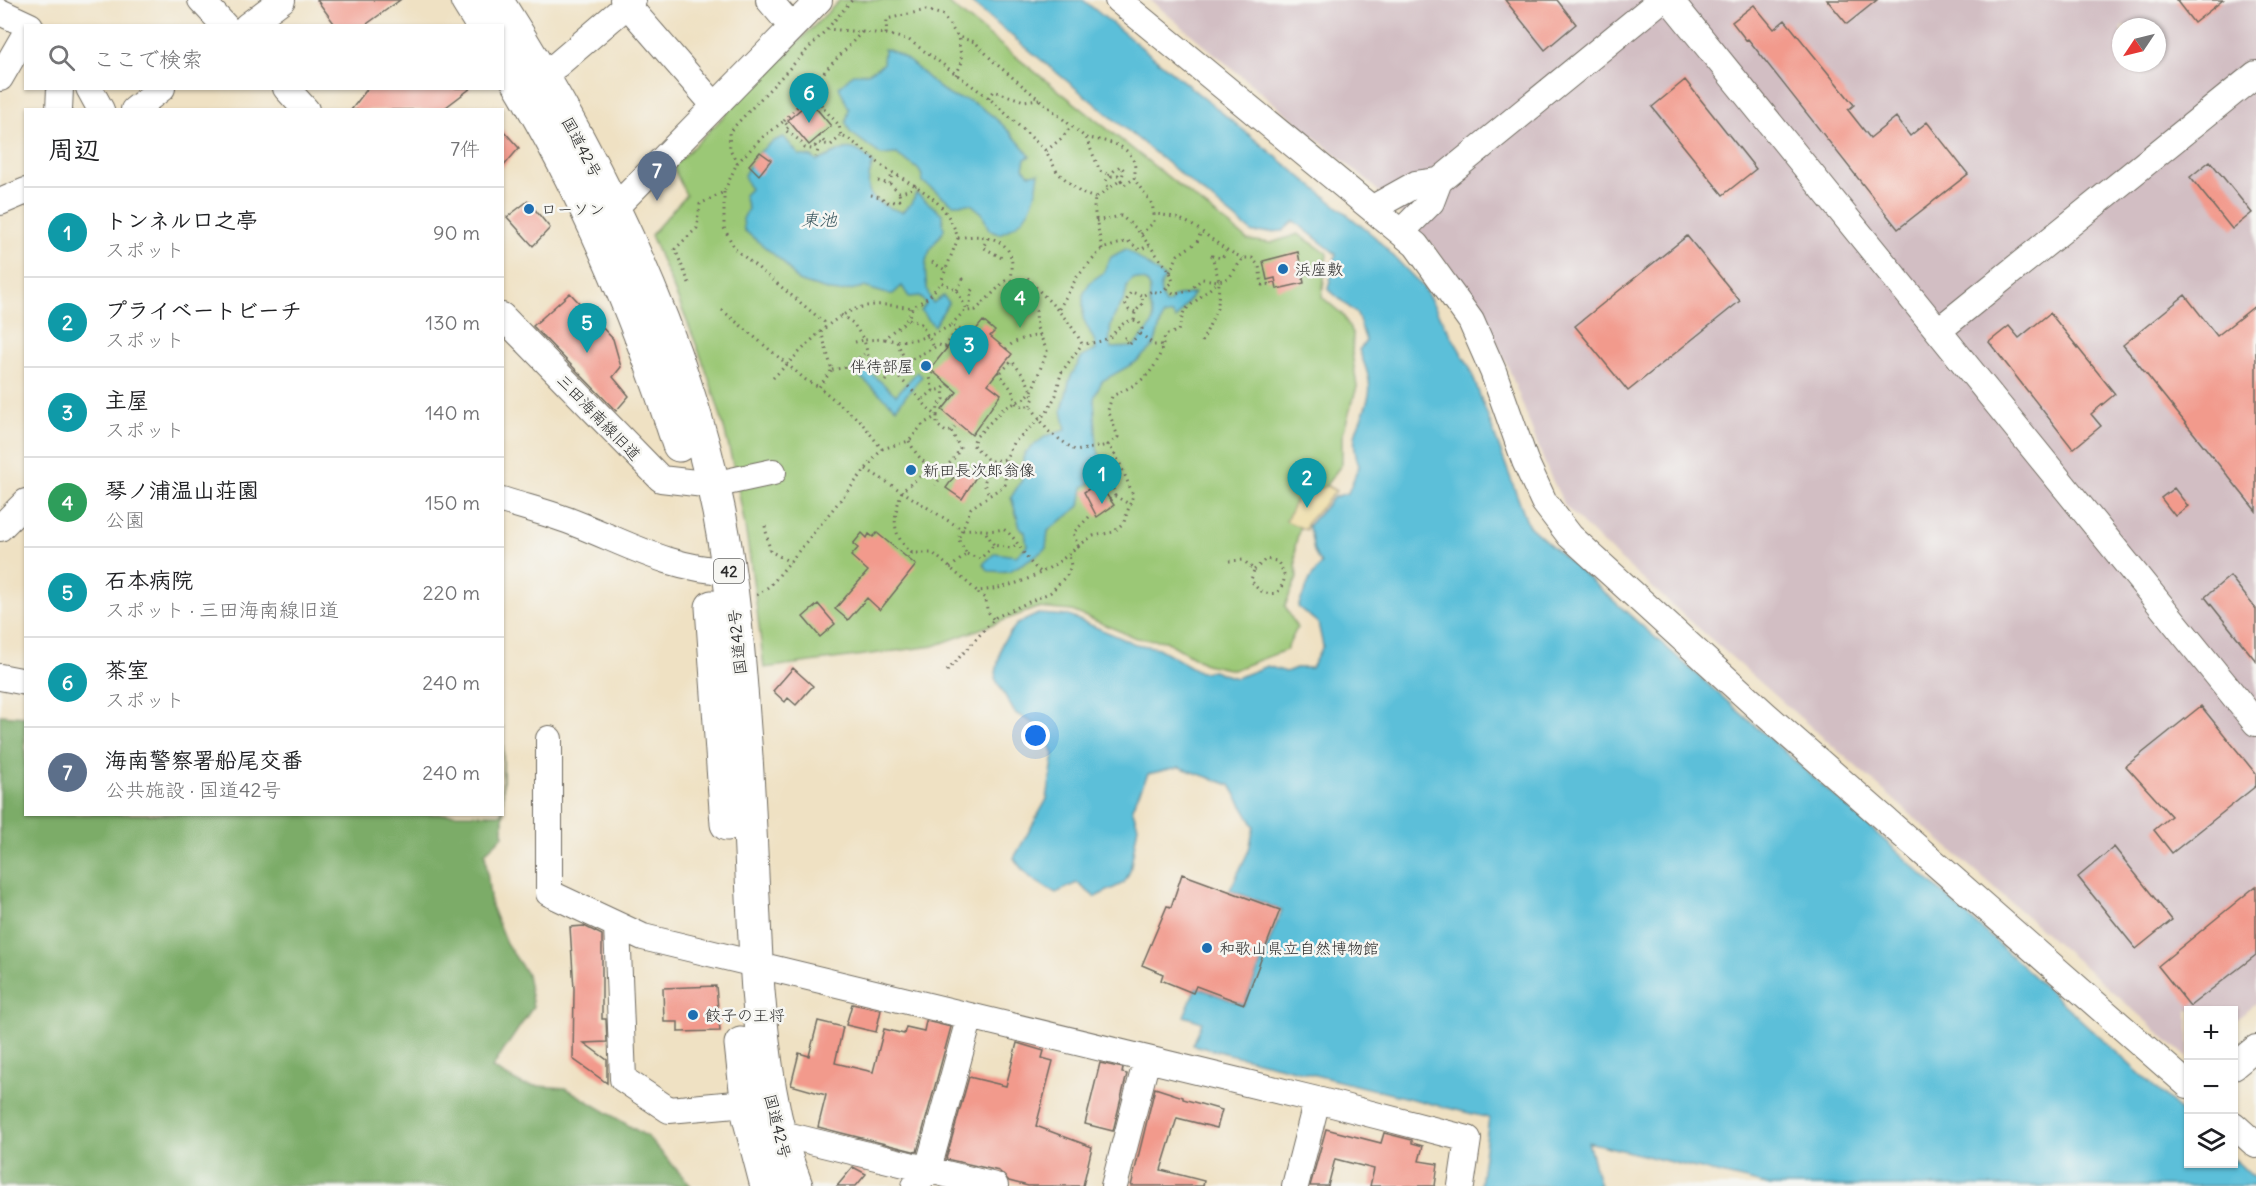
<!DOCTYPE html>
<html lang="ja">
<meta charset="utf-8">
<style>
:root{--surface:#fff;--page:#f6f6f6;--text:#202124;--muted:#757577;--line:#e0e0e0;--accent:#7c3aed}
body{margin:0;font-family:Delius,"Klee One",sans-serif;background:var(--page);color:var(--text)}
.controls{position:absolute;right:18px;bottom:18px;display:grid;overflow:hidden;border-radius:0px;box-shadow:0 2px 4px #0004}
.controls button{width:54px;height:54px;display:grid;place-items:center;padding:0;border:0;border-bottom:2px solid var(--line);background:var(--surface);color:var(--text);font:30px sans-serif}
.compass{position:absolute;left:2112px;top:18px;width:54px;height:54px;border-radius:50%;background:var(--surface);box-shadow:0 2px 4px #0004;rotate:235deg}
.you{position:absolute;left:1036px;top:736px;width:21px;height:21px;margin:-15px;border:4px solid #fff;border-radius:50%;background:#1a73e8;box-shadow:0 0 0 9px #1a73e833}
.badge{display:grid;place-items:center;width:39px;height:39px;border-radius:50%;background:var(--accent);color:#fff;font-size:20px;font-weight:700}
.pin{position:absolute;translate:-50% -50px;filter:drop-shadow(0 2px 3px #0008)}
.pin::after{content:'';position:absolute;top:32px;width:21px;height:18px;background:inherit;clip-path:polygon(0 0,100% 0,50% 100%)}
.list{margin:0;padding:0;list-style:none}
h2{display:flex;justify-content:space-between;align-items:center;height:78px;margin:0;padding:0 24px;font-size:26px}
h2 small{font-size:20px;font-weight:400;color:var(--muted)}
.list li{display:grid;grid-template-columns:39px 1fr auto;gap:18px;align-items:center;box-sizing:border-box;height:90px;padding:0 24px;border-top:2px solid var(--line)}
.list b{display:block;font-size:22px;white-space:nowrap}
.list p{margin:0;font-size:20px;white-space:nowrap;color:var(--muted)}
.list em{font-size:20px;font-style:normal;color:var(--muted)}
.icon{flex:none;width:33px;height:33px;fill:none;stroke:currentColor;stroke-width:2;stroke-linecap:round;stroke-linejoin:round}
.map{position:relative;flex:none;width:2256px;height:1186px;overflow:hidden}
.search{position:absolute;background:var(--surface);box-shadow:0 2px 4px #0004;left:24px;top:24px;width:480px;height:66px;display:flex;align-items:center;gap:15px;box-sizing:border-box;padding:0 21px;border-radius:0px;color:var(--muted);font-size:22px}
.panel{position:absolute;background:var(--surface);box-shadow:0 2px 4px #0004;left:24px;top:108px;width:480px;height:708px;border-radius:0px}
.map>svg:first-child{display:block}
</style>
<div class="map">
<svg width="2256" height="1186" viewBox="0 0 2256 1186">
<rect width="100%" height="100%" fill="#f6f6f2"/>
<filter id="ink" filterUnits="userSpaceOnUse"><feTurbulence type="fractalNoise" baseFrequency=".0167" numOctaves="2"/><feDisplacementMap in="SourceGraphic" scale="12" xChannelSelector="R" yChannelSelector="G"/><feConvolveMatrix kernelMatrix="1 2 1 2 8 2 1 2 1" color-interpolation-filters="sRGB"/></filter>
<filter id="wash" filterUnits="userSpaceOnUse"><feTurbulence type="fractalNoise" baseFrequency=".008" numOctaves="4" result="noise"/><feDisplacementMap in="SourceGraphic" scale="24" xChannelSelector="R" yChannelSelector="G"/><feGaussianBlur stdDeviation="1.35" result="paint"/><feColorMatrix in="noise" values="0 0 0 0 0 0 0 0 0 0 0 0 0 0 0 0 0 1.4 0 .05"/><feComposite in="paint" operator="in"/></filter>
<g filter="url(#wash)">
<rect width="100%" height="100%" fill="#efe1c3"/>
<!-- industrial -->
<path fill="#d2bec3" fill-rule="evenodd" d="M1150 0H2256V1003L2234 1022V1010H2188V1058L1604 545 1565 506 1547 469 1509 369 1472 295 1427 240 1371 184ZM2121 27H2157V63H2121Z"/>
<!-- green -->
<path fill="#9bc876" stroke="#637a50" stroke-width="1.5" d="M840 0H944L1248 240 1271 243 1298 234 1327 253 1322 297 1343 315 1353 335 1352 353 1357 387 1342 436V464L1302 517 1295 547 1297 578 1285 606 1297 628 1286 650 1233 670 1205 664 1166 641 1136 638 1072 611 1037 608 934 646 764 668C753 575 742 481 713 391 696 338 672 286 651 235L686 195 673 167Z"/>
<!-- forest -->
<path fill="#7cac67" stroke="#546c49" stroke-width="1.5" d="M0 715 25 717 26 814H502L503 726V836L485 853 491 906 506 943 527 974 533 1007 492 1068 523 1085 566 1088 648 1137 691 1186H0Z"/>
<!-- sand -->
<path fill="#eeda9e" stroke="#8c8264" stroke-width="1.5" d="M1327 486 1336 491 1307 523 1306 530 1286 521 1299 494Z"/>
<!-- water -->
<path fill="#5bbfd9" stroke="#437582" stroke-width="1.5" fill-rule="evenodd" d="M968 0H1083L1375 237 1423 287 1469 366 1528 525 1900 854 2188 1118V1164H2234V1159L2256 1180V1186H1771L1588 1142 1600 1186H1480L1489 1118 1193 1045 1202 1022 1184 1016 1196 987 1244 1005 1282 910 1230 890 1249 850 1254 826 1230 785 1179 767 1148 774 1132 808 1138 826 1130 871 1124 883 1095 897 1077 883 1056 893C1037 883 1025 876 1014 858L1047 799 1054 754 1040 727 1015 713 995 678 1002 643 1017 624 1038 614 1069 616 1135 644 1158 648 1200 672 1213 671 1236 678 1267 666 1286 672 1296 668H1311L1323 646 1318 623 1298 607 1310 579 1321 564C1308 546 1316 543 1308 526L1334 497 1348 493 1359 466C1347 430 1362 427 1369 395 1372 380 1364 363 1359 350L1366 341 1357 314 1328 289 1336 254 1294 221 1283 231 1253 233Z
M884 49C911 54 929 85 953 97 957 99 962 98 967 100 990 109 1015 136 1030 156L1025 159 1023 168 1029 174 1039 173C1036 201 1028 224 999 234L989 230 982 213 971 204H953L923 182C922 165 907 164 897 154L881 155 850 132 846 123 849 109 839 87 853 74 868 73 883 64Z
M784 137 799 155 812 157 817 161C844 151 849 138 873 163 861 195 872 203 902 212L912 203 916 193 942 214 944 230C939 238 931 246 928 255 923 265 926 296 933 303L943 296 949 302 934 326 921 311 926 304 920 296 909 297 902 286 893 294H887L864 287 840 292 830 291 798 281 783 262 744 230 743 219 748 209 744 195 750 189 744 176C751 159 766 142 784 137Z
M1126 249 1165 278C1158 287 1160 294 1165 304L1171 302 1173 297 1194 293 1176 319 1172 314 1163 316 1154 345 1136 362 1102 381 1094 398 1097 448 1105 471 1100 478 1083 487 1080 506 1048 531 1046 548C1043 552 1012 570 1009 571 1003 572 995 571 989 571L983 564 995 553 1016 556 1027 546 1025 532 1020 527 1011 497 1022 480 1023 457 1028 450 1046 436 1066 430 1062 410 1070 378 1082 357 1096 350 1095 342 1083 318V295L1090 282 1103 273 1111 257ZM1133 279C1156 279 1148 291 1150 306 1151 312 1156 318 1152 324 1148 332 1139 340 1133 347L1111 348C1108 342 1110 340 1110 334 1110 312 1127 306 1127 285Z
M859 363 896 395 917 372 922 376 896 408 851 369Z"/>
<g id="blocks">
<!-- building -->
<path fill="#f29a8c" d="M317 0H400L364 26H336Z
M1505 0H1557L1576 24 1545 50Z
M1827 0H1877L1847 24Z
M2176 0H2223L2194 23Z
M1754 5 1774 29 1785 20 1854 105 1848 110 1870 138 1896 117 1910 136 1927 122 1968 174 1898 229 1748 39 1746 40 1732 22Z
M1685 80 1756 169 1723 195 1652 107Z
M368 88H471L442 110H351Z
M810 101 831 126 809 145 788 120Z
M502 129 519 148 502 168Z
M760 152 771 160 759 175 749 165Z
M2210 161 2252 213 2232 229 2190 177Z
M528 201 550 228 533 246 507 217Z
M1687 236 1740 301 1628 391 1575 326Z
M1298 252 1304 283 1277 289 1275 278 1267 280 1263 261Z
M570 293 613 339 621 367 613 377 629 396 616 411 533 326Z
M2185 295 2217 336 2256 305V511L2123 345Z
M2050 313 2115 394 2091 414 2101 426 2073 449 1989 342 2009 326 2019 338Z
M983 321 995 331 990 336 1012 354 988 384 1001 394 972 435 942 410 957 392 930 369 956 337 964 344Z
M961 467 976 477 962 499 946 488Z
M1098 483 1114 505 1097 517 1084 492Z
M2174 488 2188 506 2175 516 2161 498Z
M862 533 867 538 869 534 873 537 877 533 916 565 880 610 867 598 848 620 835 609 868 571 851 556 858 548 853 544Z
M2230 576 2256 609V661L2205 597Z
M818 604 835 624 820 637 803 617Z
M793 668 813 686 796 705 788 698 785 702 773 691Z
M2201 706 2256 774V786L2172 853 2154 830 2171 816 2126 766Z
M2114 847 2172 920 2136 949 2078 877Z
M1182 874 1280 910 1244 1004 1196 986 1193 993 1161 980 1163 974 1142 965 1167 906 1171 907Z
M2256 886V955L2190 1006 2158 966Z
M584 926 602 935V1019H606L607 1042 584 1043 607 1060V1083L573 1059 574 989 570 927Z
M716 986 720 1031 678 1032V1022H664L663 988Z
M852 1004 881 1010 876 1032 846 1025Z
M818 1021 843 1027 835 1063 873 1072 884 1029 904 1034 906 1027 924 1031 926 1021 951 1027 917 1152 818 1127 826 1095 791 1085 799 1053 809 1056Z
M1017 1043 1044 1051 1042 1058 1053 1061 1036 1126 1092 1147 1083 1186H1028L1009 1181 999 1171 946 1159 969 1077 1006 1086Z
M1100 1063 1123 1068 1122 1073 1127 1074 1113 1131 1085 1124Z
M1155 1088 1183 1097V1099L1222 1110 1217 1128 1177 1118 1161 1170 1204 1181 1203 1186H1131Z
M1326 1129 1381 1143 1384 1133 1412 1140V1143L1423 1146 1419 1161 1438 1164 1435 1186H1370L1374 1169 1335 1159 1328 1186H1310Z
M853 1167 866 1174 856 1186H837Z"/>
</g>
</g>
<g filter="url(#ink)">
<use href="#blocks" fill-opacity="0" stroke="#706b60" stroke-width="1.5"/>
<g fill="none" stroke-linecap="round" stroke-linejoin="round">
<defs>
<path id="minor" d="M201 0 225 26
M623 0 715 106
M769 0 792 27
M1118 0 1416 245 1471 321 1493 371 1525 461 1544 502 1570 536 1765 714 2188 1085
M1670 0 2256 723
M0 12 30 26
M247 26 282 0
M0 78 26 33
M528 83 557 65 633 0
M89 88 101 110
M286 88 306 110
M59 110 60 88
M134 110 162 88
M0 202 26 191
M1373 208 1416 184 1439 181
M602 221 819 0
M1401 232 1431 202 1439 181 1661 0
M502 316 661 479 713 485 773 472
M1939 330 2256 74
M502 500C527 508 553 514 577 524 628 544 673 570 729 571
M0 528 26 502
M0 677 26 682
M549 739V893L643 937 1317 1100 1468 1139 1461 1186
M617 925 623 1079 669 1110 747 1103
M2234 1066 2256 1048
M2234 1125 2256 1145
M778 1133 995 1186
M915 1186 928 1169 970 1016
M1114 1186 1147 1059
M1295 1186 1317 1100"/>
<path id="highway" d="M467 0 483 26
M496 0C596 156 682 329 719 512 733 584 739 657 744 729 751 816 752 904 758 991 764 1058 771 1123 796 1186
M502 55C579 177 635 308 679 445
M712 607 727 824
M741 1044 749 1117 767 1186"/>
</defs>
<!-- minor casing -->
<use href="#minor" stroke="#706b60" stroke-width="28"/>
<!-- highway casing -->
<use href="#highway" stroke="#706b60" stroke-width="35"/>
<!-- path -->
<path stroke="#706b60" stroke-width="3" stroke-dasharray="1.5 4.5" stroke-linecap="butt" d="M827 29 852 0
M862 32 825 71 816 86 822 107 839 125 841 136C860 143 873 161 890 171 922 190 946 200 958 238L941 282
M886 34 887 19 926 10 943 15 958 37 975 42 995 63 1086 138 1100 171 1112 176 1118 175 1121 180 1124 170 1120 166C1115 170 1105 177 1106 184L1109 188
M956 75 962 62 958 37
M989 98 994 91 1024 101 1039 99
M784 121 816 86
M819 136 826 144
M1086 138C1111 141 1141 147 1134 179L1152 204 1154 214
M815 146 818 150 816 157
M1046 151 1063 137 1071 126
M737 163 730 149 729 132 827 29 886 34 909 40 989 98 1046 151 1057 172 1081 193 1095 198
M878 181 890 184 899 192 909 190 916 185
M890 184 892 172
M724 192V228L735 249 824 322 825 328
M871 195 880 197 889 203 900 200 899 192
M1096 221 1121 216 1136 228 1149 245
M1141 234 1154 222V214C1199 217 1205 242 1243 258
M958 238C991 232 1018 241 1011 278
M988 238 983 247 1002 258
M1102 249 1094 208 1095 198 1121 180 1124 185 1134 179
M932 262 945 270
M1170 272 1178 255 1197 242 1201 232
M689 283 675 249 697 228 700 204 724 192 737 163 763 137 784 121 789 127 785 130 799 140 805 148 812 149 818 143 831 145 841 136
M1167 289 1175 294 1189 291 1202 279 1219 281 1229 278 1243 258H1252L1259 266 1262 285 1273 284 1271 279
M957 290 963 279 960 275
M1021 302 1028 293
M1059 309 1077 277 1102 249 1128 241 1140 250 1149 245 1170 272 1173 282 1160 293 1152 291 1142 296 1143 303 1135 312 1134 320C1121 322 1119 328 1111 336 1104 342 1091 343 1082 344
M722 310 806 380 819 387
M1135 312 1129 310 1125 303 1131 292 1141 295
M841 315 853 323 864 340 885 339C896 325 906 328 912 308L930 296 941 282 957 290 967 311 976 310 1005 281 1016 280 1028 293 1036 311 1037 328 1047 351 1032 391 1025 398 1003 409 975 438 973 445 990 462 984 484 989 494
M909 319 921 324 934 347
M1134 320 1139 322 1142 329 1140 333 1154 345H1163
M951 325 970 305 971 291 975 286
M1126 338H1124L1129 345 1140 333
M885 339C908 344 932 337 951 325L961 330 968 340 976 333
M855 342 864 340 870 363C878 368 889 370 895 375 912 387 922 404 937 416L938 406 944 399 943 389
M897 342 906 362
M1202 342 1218 306 1219 281 1212 256 1222 258 1226 251
M1006 349C1015 339 1029 337 1041 335
M931 369 934 371 930 377 933 391
M832 370 847 367 864 354
M998 372 1012 390 1016 403 1024 407 1030 405 1048 431 1076 451 1108 445
M1001 372 1012 361 1026 379 1034 398 1030 405
M773 378 821 331
M885 381 898 366 939 345 945 347 957 329
M923 399 933 391 943 389 947 384
M909 441C922 467 943 483 960 448L951 431
M882 449 909 441 923 424 937 416V425L946 432 951 431 958 423
M991 461 1006 459
M866 469 963 530C977 527 985 533 1003 529 1019 538 1024 561 1041 572
M1115 496C1112 486 1110 475 1119 467
M1110 500 1115 496 1131 505
M765 526 770 551 790 562
M986 533 994 545
M1078 546 1093 536 1114 532 1124 522 1133 495C1127 481 1118 455 1108 445L1118 437 1108 410 1112 396C1145 381 1158 372 1165 335L1178 331 1184 311 1219 281
M912 553C890 534 893 517 902 491L922 475 940 468 941 477 935 485
M967 554 980 559 994 545 1010 548 1017 545
M907 558 912 553H933L977 591C1015 588 1049 573 1078 546L1073 533 1091 515
M1229 561 1243 560 1254 570 1251 580C1258 591 1264 595 1277 593 1287 580 1286 574 1277 561L1266 559 1254 570
M950 568 967 554 958 539 971 508 1005 485 1006 459 1013 443 1047 412 1056 395 1061 373 1082 344C1068 316 1046 300 1027 277L1020 282
M978 593 986 599 987 610 993 619
M757 595 771 585 882 449 860 421 819 387 832 370 821 331C853 304 871 301 912 308
M947 671 996 617 1051 592 1067 575 1071 566 1069 554"/>
<!-- minor -->
<use href="#minor" stroke="#fff" stroke-width="26"/>
<!-- highway -->
<use href="#highway" stroke="#fff" stroke-width="33"/>
</g>
</g>
<!-- markers -->
<g fill="#1f6fb2" stroke="#f6f6f2" stroke-width="2">
<circle cx="529" cy="209" r="6"/>
<circle cx="1283" cy="269" r="6"/>
<circle cx="926" cy="366" r="6"/>
<circle cx="911" cy="470" r="6"/>
<circle cx="1207" cy="948" r="6"/>
<circle cx="693" cy="1015" r="6"/>
</g>
<g text-anchor="middle" dominant-baseline="central" stroke-width="5" stroke-linejoin="round" paint-order="stroke">
<!-- shield labels -->
<rect fill="#f6f6f2" stroke="#686867" stroke-width="1.5" x="714" y="559" width="30" height="24" rx="4.5"/>
<g font-size="15" font-weight="bold" fill="#2b2b2b">
<text x="729" y="571">42</text>
</g>
<!-- street labels -->
<g font-size="16" fill="#2b2b2b" stroke="#f6f6f2">
<text transform="translate(582 147) rotate(62)">国道42号</text>
<text transform="translate(599 417) rotate(46)">三田海南線旧道</text>
<text transform="translate(737 642) rotate(-96)">国道42号</text>
<text transform="translate(778 1126) rotate(76)">国道42号</text>
</g>
<!-- poi labels -->
<g font-size="16" fill="#2b2b2b" stroke="#f6f6f2" text-anchor="start">
<text x="541" y="209">ローソン</text>
<text x="1295" y="269">浜座敷</text>
<text x="914" y="366" text-anchor="end">伴待部屋</text>
<text x="923" y="470">新田長次郎翁像</text>
<text x="1219" y="948">和歌山県立自然博物館</text>
<text x="705" y="1015">餃子の王将</text>
</g>
<!-- water labels -->
<g font-size="18" font-style="italic" fill="#39575f" stroke="#f6f6f2">
<text x="819" y="219">東池</text>
</g>
</g>
</svg>
<div class="controls">
<button>+</button>
<button>−</button>
<button><svg class="icon" aria-label="layers" viewBox="0 0 24 24"><path d="M12 4l9 5-9 5-9-5zM3 14l9 5 9-5"/></svg></button>
</div>
<svg class="compass" viewBox="-18 -18 36 36"><path d="M0-13l5 13h-10z" fill="#e53935"/><path d="M0 13l5-13h-10z" fill="#757577"/></svg>
<div class="you"></div>
<div class="pin badge" style="left:1102px;top:504px;background:#0f9aa8">1</div>
<div class="pin badge" style="left:1307px;top:508px;background:#0f9aa8">2</div>
<div class="pin badge" style="left:969px;top:375px;background:#0f9aa8">3</div>
<div class="pin badge" style="left:1020px;top:328px;background:#2e9e5b">4</div>
<div class="pin badge" style="left:587px;top:353px;background:#0f9aa8">5</div>
<div class="pin badge" style="left:809px;top:123px;background:#0f9aa8">6</div>
<div class="pin badge" style="left:657px;top:201px;background:#5c6f8a">7</div>
<div class="search"><svg class="icon" aria-label="search" viewBox="0 0 24 24"><circle cx="10" cy="10" r="6"/><path d="M15 15l6 6"/></svg>ここで検索</div>
<section class="panel">
<h2>周辺<small>7件</small></h2>
<ul class="list">
<li><span class="badge" style="background:#0f9aa8">1</span><div><b>トンネル口之亭</b><p>スポット</p></div><em>90 m</em></li>
<li><span class="badge" style="background:#0f9aa8">2</span><div><b>プライベートビーチ</b><p>スポット</p></div><em>130 m</em></li>
<li><span class="badge" style="background:#0f9aa8">3</span><div><b>主屋</b><p>スポット</p></div><em>140 m</em></li>
<li><span class="badge" style="background:#2e9e5b">4</span><div><b>琴ノ浦温山荘園</b><p>公園</p></div><em>150 m</em></li>
<li><span class="badge" style="background:#0f9aa8">5</span><div><b>石本病院</b><p>スポット · 三田海南線旧道</p></div><em>220 m</em></li>
<li><span class="badge" style="background:#0f9aa8">6</span><div><b>茶室</b><p>スポット</p></div><em>240 m</em></li>
<li><span class="badge" style="background:#5c6f8a">7</span><div><b>海南警察署船尾交番</b><p>公共施設 · 国道42号</p></div><em>240 m</em></li>
</ul>
</section>
</div>
